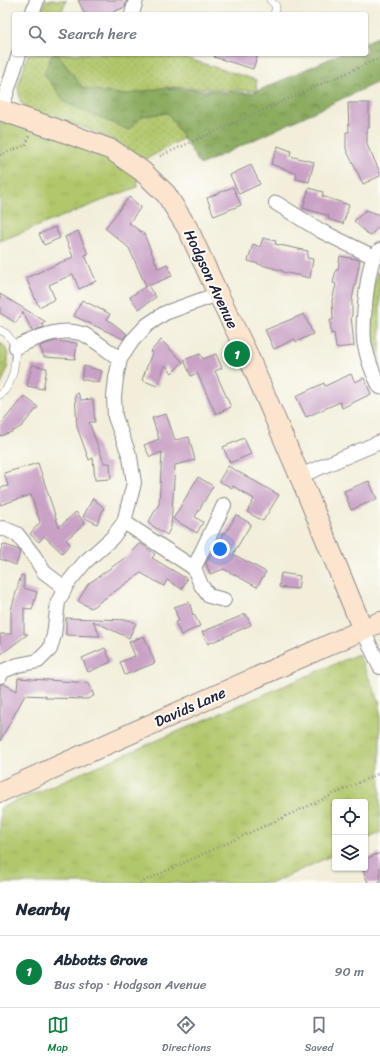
<!DOCTYPE html>
<meta charset="utf-8">
<style>
:root{--surface:#fff;--page:#f6f6f7;--text:#1f2937;--muted:#747a83;--line:#e0e1e3;--accent:#0b8043}
body{margin:0;font-family:Sriracha,sans-serif;background:var(--page);color:var(--text)}
.controls{position:absolute;right:12px;bottom:12px;display:grid;overflow:hidden;border-radius:4px;box-shadow:0 1px 3px #0004}
.controls button{width:36px;height:36px;display:grid;place-items:center;padding:0;border:0;border-bottom:1px solid var(--line);background:var(--surface);color:var(--text);font:20px sans-serif}
.you{position:absolute;left:220px;top:549px;width:14px;height:14px;margin:-10px;border:3px solid #fff;border-radius:50%;background:#1a73e8;box-shadow:0 0 0 6px #1a73e833}
.badge{display:grid;place-items:center;width:26px;height:26px;border-radius:50%;background:var(--accent);color:#fff;font-size:13px;font-weight:700}
.pin{position:absolute;translate:-50% -50%;border:2px solid #fff;box-shadow:0 1px 4px #0006}
.list{margin:0;padding:0;list-style:none}
h2{display:flex;justify-content:space-between;align-items:center;height:52px;margin:0;padding:0 16px;font-size:17px}
h2 small{font-size:13px;font-weight:400;color:var(--muted)}
.list li{display:grid;grid-template-columns:26px 1fr auto;gap:12px;align-items:center;box-sizing:border-box;height:72px;padding:0 16px;border-top:1px solid var(--line)}
.list b{display:block;font-size:15px;white-space:nowrap}
.list p{margin:0;font-size:13px;white-space:nowrap;color:var(--muted)}
.list em{font-size:13px;font-style:normal;color:var(--muted)}
.icon{flex:none;width:22px;height:22px;fill:none;stroke:currentColor;stroke-width:2;stroke-linecap:round;stroke-linejoin:round}
.map{position:relative;flex:none;width:380px;height:883px;overflow:hidden}
.search{position:absolute;background:var(--surface);box-shadow:0 1px 3px #0004;left:12px;right:12px;top:12px;height:44px;display:flex;align-items:center;gap:10px;box-sizing:border-box;padding:0 14px;border-radius:4px;color:var(--muted);font-size:15px}
.sheet{height:124px;background:var(--surface)}
nav{display:flex;justify-content:space-around;align-items:center;box-sizing:border-box;height:56px;border-top:1px solid var(--line);background:var(--surface);font-size:11px;color:var(--muted)}
nav a{display:grid;justify-items:center;gap:2px}
nav .on{color:var(--accent)}
.map>svg:first-child{display:block}
</style>
<div class="map">
<svg width="380" height="883" viewBox="0 0 380 883">
<defs>
<pattern id="grass-dots" width="8" height="8" patternUnits="userSpaceOnUse"><rect width="8" height="8" fill="#b1c76c"/><path d="M2 2h.1M6 6h.1" fill="none" stroke="#98ab5e" stroke-width="1.8" stroke-linecap="round"/></pattern>
<pattern id="forest-crowns" width="20" height="18" patternUnits="userSpaceOnUse"><rect width="20" height="18" fill="#8cac60"/><path d="M2 6a3 3 0 1 1 6 0M12 15a3 3 0 1 1 6 0" fill="none" stroke="#728c50"/></pattern>
<pattern id="park-tufts" width="24" height="20" patternUnits="userSpaceOnUse"><rect width="24" height="20" fill="#b1c76c"/><path d="M3 7l-1-3M5 7V3M7 7l1-3M15 17l-1-3M17 17v-4M19 17l1-3" fill="none" stroke="#98ab5e"/></pattern>
</defs>
<rect width="100%" height="100%" fill="#fdfcf7"/>
<filter id="ink" filterUnits="userSpaceOnUse"><feTurbulence type="fractalNoise" baseFrequency=".025" numOctaves="2"/><feDisplacementMap in="SourceGraphic" scale="8" xChannelSelector="R" yChannelSelector="G"/><feConvolveMatrix kernelMatrix="1 2 1 2 8 2 1 2 1" color-interpolation-filters="sRGB"/></filter>
<filter id="wash" filterUnits="userSpaceOnUse"><feTurbulence type="fractalNoise" baseFrequency=".012" numOctaves="4" result="noise"/><feDisplacementMap in="SourceGraphic" scale="16" xChannelSelector="R" yChannelSelector="G"/><feGaussianBlur stdDeviation="0.9" result="paint"/><feColorMatrix in="noise" values="0 0 0 0 0 0 0 0 0 0 0 0 0 0 0 0 0 1.4 0 .05"/><feComposite in="paint" operator="in"/></filter>
<g filter="url(#wash)">
<rect width="100%" height="100%" fill="#f2eeda"/>
<!-- grass -->
<path fill="url(#grass-dots)" stroke="#6a7454" d="M45 0H66L61 14H41Z
M28 54H173L256 80 257 91 167 87 184 138 143 161 119 144 91 130 27 111 20 101 18 86Z
M377 272 380 273V369C374 352 371 324 371 306 372 295 375 283 377 272Z"/>
<!-- forest -->
<path fill="url(#forest-crowns)" stroke="#57674e" d="M380 36V81L200 165 168 113 142 116 129 130 66 103 44 74 52 54H57L83 88 124 95 161 88 253 93 340 54H366V42Z"/>
<!-- park -->
<path fill="url(#park-tufts)" stroke="#6a7454" d="M0 118 71 141 139 174 137 187 0 241Z
M0 342C14 353 7 372 0 387Z
M358 654 380 703V833L365 840V802H335V854L272 883H0V808Z"/>
<g id="blocks">
<!-- building -->
<path fill="#c9a1c6" d="M78 0H127L125 7 108 14H85Z
M215 54H258L253 69 214 57Z
M348 103H369V128H367V145L380 172V176L363 184 346 149V132H349Z
M278 146 291 151 290 156 314 162 309 182 296 179 297 174 271 164Z
M251 165 260 184 239 194 230 175Z
M233 187 241 205 214 216 207 198Z
M309 188 323 192 322 196 349 205 343 224 328 219 329 216 303 208Z
M129 197 141 207 129 223 144 234 158 268 167 264 172 276 148 286 156 297 139 309 130 297 146 286 129 248 105 228Z
M366 210 380 215V225L370 236 354 221Z
M55 227 60 238 44 245 39 234Z
M78 231 88 254 85 255 96 281 79 289 73 274 49 285 55 299 39 307 26 278 73 257 65 237Z
M263 238 276 241 275 244 308 251 307 258 313 259 310 278 283 272V271L248 261 253 244 260 247Z
M340 256 360 260 352 300V316H351L354 346 336 348 334 333 331 334 330 320H333L332 301 336 284 333 283 336 270H338Z
M0 294 46 322 42 324 44 327 32 331 23 312 16 323 0 313Z
M82 300 110 314 107 319 127 334 123 339 74 316Z
M304 314 313 334 296 342 295 339 274 349 265 330Z
M161 340 183 362 172 373 165 365 157 386 142 380 152 353 150 352Z
M55 341 77 343 75 359 44 357 40 346Z
M200 354 203 359 216 354 222 368 215 371 231 407 216 414 197 373 191 376 184 360Z
M32 365 47 368 43 389 27 386Z
M84 366 102 371 99 383 81 379Z
M351 374 355 382 364 378 371 394 342 408 340 402 306 417 296 396 324 383 325 386Z
M78 393 81 400 93 399 95 422H89L104 463H110L111 479 95 480 93 458 89 460 77 427 75 394Z
M24 396 38 407 22 426 12 432 0 436V425Z
M166 414 175 440 189 437 195 460 175 465 171 527 167 535 148 523 159 504 162 452 150 457 144 445 159 439 152 418Z
M244 438 251 454 230 463 223 447Z
M38 463 59 527 76 512 85 523 66 540 70 544 62 553 44 536 39 542 30 534 40 522 31 495 0 505V488L8 486 4 473Z
M228 466 279 495 263 521 247 512 254 499 233 486 232 488 219 481Z
M198 477 213 486 195 517 203 522 197 533 173 519Z
M369 481 377 499 351 510 344 491Z
M93 498 104 508 97 524 83 517Z
M236 515 251 524 233 554 266 572 257 587 224 569 210 574 206 563 224 532 226 533Z
M140 543 155 554 152 558 187 579 182 589 167 580 164 586 141 573 91 608 78 601 88 584 126 557Z
M3 544 19 550 20 552 16 565 0 559V553Z
M281 573 300 576 298 589 279 587Z
M21 575 24 576V588L37 592 32 610 24 608V634H28L0 655V634H11V610Z
M189 602 193 615 194 614 200 626 181 635 175 622 179 621 174 607Z
M246 614 251 625 208 644 202 632Z
M66 618 129 620 136 623 129 638 93 621 100 636 66 635Z
M144 636 155 663 125 675 120 662 135 656 129 642Z
M105 648 111 662 88 672 82 658Z
M18 678 89 683 94 696 87 699 46 698V696L25 695 0 741V684H4L17 691Z
M380 853V883H368L362 868H365V859Z"/>
</g>
</g>
<g filter="url(#ink)">
<use href="#blocks" fill-opacity="0" stroke="#8a888a" stroke-width="1"/>
<g fill="none" stroke-linecap="round" stroke-linejoin="round">
<defs>
<path id="lane" d="M270 0 276 6 274 14
M0 330 7 334 16 347C15 364 14 384 0 395"/>
<path id="street" d="M32 14 37 0
M132 14 136 0
M1 110 19 54
M276 203 321 231 374 257
M380 250C378 252 375 255 374 257 367 272 361 330 365 346 368 360 373 374 380 387
M16 347C37 338 60 326 83 334 91 337 111 353 120 359
M300 476 380 442
M124 522 194 568 201 585 209 596 224 600
M0 529 3 528 17 534 34 556 44 572 65 588
M194 568 224 505
M363 630 380 667
M0 676 3 671 18 665 38 661 50 649 54 635 58 602 67 584 85 562 112 538 124 522 134 483 130 457 115 417 114 397 116 378 120 359 132 341 147 325 165 313 218 294"/>
<path id="secondary" d="M0 110 56 129 112 150 142 171 166 194 188 229 218 294 246 351 304 486 363 630
M0 792 380 622"/>
</defs>
<!-- lane casing -->
<use href="#lane" stroke="#8a888a" stroke-width="8"/>
<!-- street casing -->
<use href="#street" stroke="#8a888a" stroke-width="16"/>
<!-- secondary casing -->
<use href="#secondary" stroke="#8a888a" stroke-width="22"/>
<!-- path -->
<path stroke="#8a888a" stroke-width="2.5" stroke-dasharray="1 3" stroke-linecap="butt" d="M0 155 26 145 29 136
M160 156 380 58
M140 883 380 773"/>
<!-- lane -->
<use href="#lane" stroke="#fff" stroke-width="7"/>
<!-- street -->
<use href="#street" stroke="#fff" stroke-width="14"/>
<!-- secondary -->
<use href="#secondary" stroke="#fce5cf" stroke-width="20"/>
</g>
</g>
<g text-anchor="middle" dominant-baseline="central" stroke-width="4" stroke-linejoin="round" paint-order="stroke">
<!-- street labels -->
<g font-size="15" fill="#22223b" stroke="#fdfcf7">
<text transform="translate(211 279) rotate(65)">Hodgson Avenue</text>
<text transform="translate(190 707) rotate(-24)">Davids Lane</text>
</g>
</g>
</svg>
<div class="controls">
<button><svg class="icon" aria-label="locate" viewBox="0 0 24 24"><circle cx="12" cy="12" r="6"/><path d="M12 2v4M12 18v4M2 12h4M18 12h4"/></svg></button>
<button><svg class="icon" aria-label="layers" viewBox="0 0 24 24"><path d="M12 4l9 5-9 5-9-5zM3 14l9 5 9-5"/></svg></button>
</div>
<div class="you"></div>
<div class="pin badge" style="left:237px;top:354px">1</div>
<div class="search"><svg class="icon" aria-label="search" viewBox="0 0 24 24"><circle cx="10" cy="10" r="6"/><path d="M15 15l6 6"/></svg>Search here</div>
</div>
<section class="sheet">
<h2>Nearby<small></small></h2>
<ul class="list">
<li><span class="badge">1</span><div><b>Abbotts Grove</b><p>Bus stop · Hodgson Avenue</p></div><em>90 m</em></li>
</ul>
</section>
<nav>
<a class="on"><svg class="icon" aria-label="map" viewBox="0 0 24 24"><path d="M3 6l6-2 6 2 6-2v14l-6 2-6-2-6 2zM9 4v14M15 6v14"/></svg>Map</a>
<a><svg class="icon" aria-label="directions" viewBox="0 0 24 24"><path d="M12 3l9 9-9 9-9-9zM9 14v-3h6M13 9l2 2-2 2"/></svg>Directions</a>
<a><svg class="icon" aria-label="saved" viewBox="0 0 24 24"><path d="M7 4h10v16l-5-4-5 4z"/></svg>Saved</a>
</nav>
